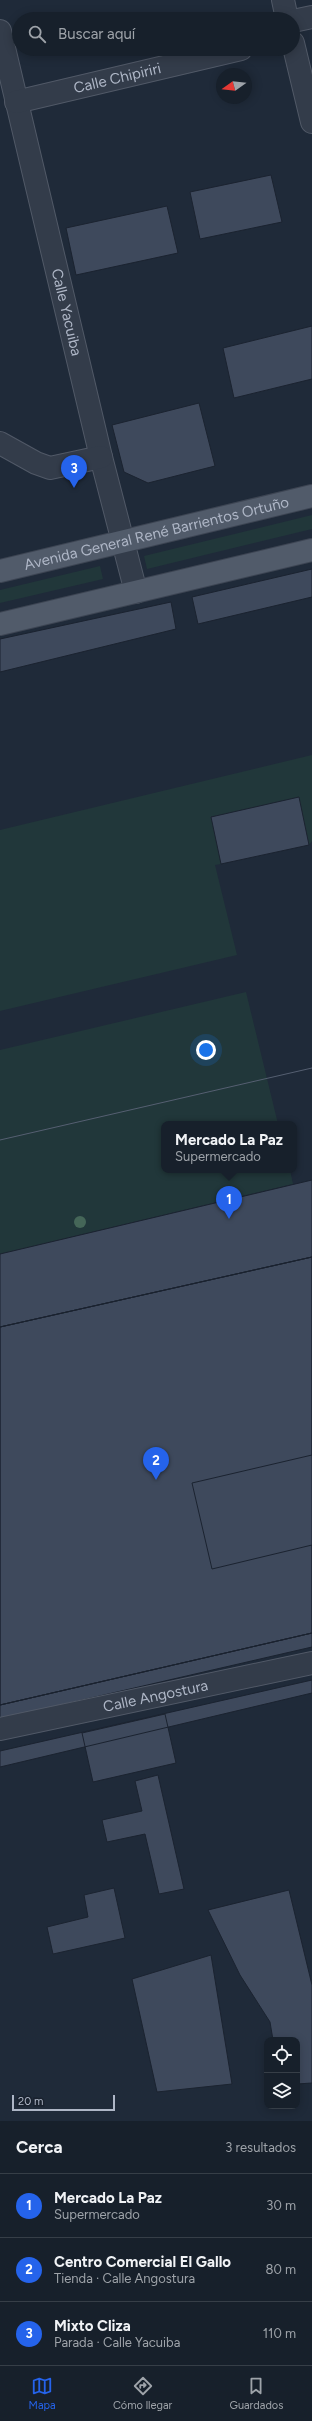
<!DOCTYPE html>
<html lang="es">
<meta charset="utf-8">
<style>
:root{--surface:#17202b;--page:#242d37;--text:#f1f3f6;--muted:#9ea3a9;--line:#363e47;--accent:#2563eb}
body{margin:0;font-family:Figtree,sans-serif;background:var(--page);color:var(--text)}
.controls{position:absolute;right:12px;bottom:12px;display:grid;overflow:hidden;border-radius:8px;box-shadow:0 2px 10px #0003}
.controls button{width:36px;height:36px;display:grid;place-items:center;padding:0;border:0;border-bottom:1px solid var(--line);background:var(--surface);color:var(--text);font:20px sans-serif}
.compass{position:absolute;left:216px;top:68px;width:36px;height:36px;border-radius:50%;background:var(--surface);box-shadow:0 2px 10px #0003;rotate:255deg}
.scale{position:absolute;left:12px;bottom:10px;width:103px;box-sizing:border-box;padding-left:4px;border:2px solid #aeb6c6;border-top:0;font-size:11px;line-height:14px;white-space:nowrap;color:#aeb6c6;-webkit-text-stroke:3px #19212e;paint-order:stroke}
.you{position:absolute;left:206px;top:1050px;width:14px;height:14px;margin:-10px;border:3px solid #fff;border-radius:50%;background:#1a73e8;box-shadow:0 0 0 6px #1a73e833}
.badge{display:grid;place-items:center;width:26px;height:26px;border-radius:50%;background:var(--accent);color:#fff;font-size:13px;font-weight:700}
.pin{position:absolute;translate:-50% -33px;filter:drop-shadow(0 1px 2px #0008)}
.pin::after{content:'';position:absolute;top:21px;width:14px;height:12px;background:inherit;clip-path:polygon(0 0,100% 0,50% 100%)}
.popup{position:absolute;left:161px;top:1121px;width:136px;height:52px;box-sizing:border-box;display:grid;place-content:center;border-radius:8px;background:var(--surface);filter:drop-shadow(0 1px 3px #0005);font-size:13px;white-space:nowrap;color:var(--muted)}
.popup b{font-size:15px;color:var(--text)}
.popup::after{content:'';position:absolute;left:50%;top:100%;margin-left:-8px;border:8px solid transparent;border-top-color:var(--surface)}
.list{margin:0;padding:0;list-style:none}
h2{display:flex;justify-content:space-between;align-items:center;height:52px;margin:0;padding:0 16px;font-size:17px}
h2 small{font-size:13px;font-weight:400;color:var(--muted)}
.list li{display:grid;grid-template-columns:26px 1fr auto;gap:12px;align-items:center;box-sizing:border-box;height:64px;padding:0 16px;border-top:1px solid var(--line)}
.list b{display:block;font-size:15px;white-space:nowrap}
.list p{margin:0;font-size:13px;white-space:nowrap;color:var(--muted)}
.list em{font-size:13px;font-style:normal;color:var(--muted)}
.icon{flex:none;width:22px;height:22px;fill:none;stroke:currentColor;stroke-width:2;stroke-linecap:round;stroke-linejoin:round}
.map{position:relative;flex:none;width:312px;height:2121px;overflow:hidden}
.search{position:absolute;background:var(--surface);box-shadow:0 2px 10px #0003;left:12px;right:12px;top:12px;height:44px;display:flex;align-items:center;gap:10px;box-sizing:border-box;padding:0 14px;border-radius:22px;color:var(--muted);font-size:15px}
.sheet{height:244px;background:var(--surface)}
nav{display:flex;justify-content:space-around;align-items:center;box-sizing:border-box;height:56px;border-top:1px solid var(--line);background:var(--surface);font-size:11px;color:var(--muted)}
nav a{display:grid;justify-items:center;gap:2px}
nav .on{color:var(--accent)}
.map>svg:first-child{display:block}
</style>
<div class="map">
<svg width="312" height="2121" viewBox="0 0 312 2121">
<rect width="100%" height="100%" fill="#1f2a39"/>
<!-- green -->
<path fill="#21373a" d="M312 515V529L147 569 144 556Z
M100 566 103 579 0 603V590Z
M312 755V841L309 845 299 797 211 817 221 864 215 865 237 955 0 1011V830Z
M246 992 278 1124H164V1170H290L293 1184 0 1254V1050Z"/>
<!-- building -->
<path fill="#3e495c" stroke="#1b2330" d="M271 175 282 222 200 239 190 192Z
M167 206 178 253 76 275 66 228Z
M312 326V379L234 398 223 348Z
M199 403 215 466 148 483 124 472 112 425Z
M312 569V597L198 624 192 597Z
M171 602 176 629 0 672V639Z
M299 797 309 845 221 864 211 817Z
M312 1180V1257L0 1327V1254Z
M312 1257V1455L192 1483 212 1569 312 1545V1633L0 1705V1327Z
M312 1257V1633L0 1705V1327Z
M312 1633V1647L0 1719V1705Z
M312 1680V1693L0 1767V1751Z
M165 1714 176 1763 93 1782 82 1733Z
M158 1775 184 1889 159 1894 145 1834 107 1842 102 1820 142 1811 135 1781Z
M114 1888 125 1938 53 1954 47 1927 88 1917 84 1895Z
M289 1890 312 1985V2083L297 2084V2040H273L270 2022 240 1975 208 1910Z
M211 1955 232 2084 157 2092 132 1979Z"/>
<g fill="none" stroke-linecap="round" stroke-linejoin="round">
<defs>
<g id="minor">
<path d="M283 0 287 19"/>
<path d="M293 21 312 17"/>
<path id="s1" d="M0 31 101 457 136 592"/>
<path d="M293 43 312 122"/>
<path id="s2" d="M16 102 241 49"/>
<path d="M0 443 36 463 50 468 101 457"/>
<path id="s3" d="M0 1729 312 1663"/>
</g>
<g id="major">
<path id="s4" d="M0 571 312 496"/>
<path d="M0 624 312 550"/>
</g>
</defs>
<!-- minor casing -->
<use href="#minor" stroke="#515967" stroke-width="24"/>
<!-- major casing -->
<use href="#major" stroke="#3d4553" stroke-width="24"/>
<!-- minor -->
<use href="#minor" stroke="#333c4a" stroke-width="22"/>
<!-- major -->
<use href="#major" stroke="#515b6a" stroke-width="22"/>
<!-- tram -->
<path stroke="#555f71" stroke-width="1" d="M0 1140 312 1068"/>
</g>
<!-- trees -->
<circle fill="#456658" cx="80" cy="1222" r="6"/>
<g text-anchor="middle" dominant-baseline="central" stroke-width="3" stroke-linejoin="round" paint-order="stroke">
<!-- street labels -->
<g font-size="15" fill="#aeb6c6" stroke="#19212e">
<text stroke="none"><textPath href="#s2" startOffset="104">Calle Chipiriri</textPath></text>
<text stroke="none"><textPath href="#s1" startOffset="289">Calle Yacuiba</textPath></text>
<text stroke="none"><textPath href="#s4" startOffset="161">Avenida General René Barrientos Ortuño</textPath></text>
<text stroke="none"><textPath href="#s3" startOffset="159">Calle Angostura</textPath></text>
</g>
</g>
</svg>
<div class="controls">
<button><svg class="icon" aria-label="locate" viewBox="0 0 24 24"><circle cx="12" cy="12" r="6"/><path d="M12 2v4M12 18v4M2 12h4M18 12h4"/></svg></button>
<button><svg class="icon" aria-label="layers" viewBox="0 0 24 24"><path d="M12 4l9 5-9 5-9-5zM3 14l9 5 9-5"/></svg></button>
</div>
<svg class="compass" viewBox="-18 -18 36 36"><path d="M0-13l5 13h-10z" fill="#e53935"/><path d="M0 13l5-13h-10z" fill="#9ea3a9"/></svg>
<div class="scale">20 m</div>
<div class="you"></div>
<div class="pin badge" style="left:229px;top:1219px">1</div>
<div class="popup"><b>Mercado La Paz</b>Supermercado</div>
<div class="pin badge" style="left:156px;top:1480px">2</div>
<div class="pin badge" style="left:74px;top:488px">3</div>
<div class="search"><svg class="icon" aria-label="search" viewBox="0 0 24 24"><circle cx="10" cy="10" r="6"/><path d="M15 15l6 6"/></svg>Buscar aquí</div>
</div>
<section class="sheet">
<h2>Cerca<small>3 resultados</small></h2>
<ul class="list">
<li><span class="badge">1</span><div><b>Mercado La Paz</b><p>Supermercado</p></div><em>30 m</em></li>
<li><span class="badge">2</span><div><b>Centro Comercial El Gallo</b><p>Tienda · Calle Angostura</p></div><em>80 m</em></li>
<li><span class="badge">3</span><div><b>Mixto Cliza</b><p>Parada · Calle Yacuiba</p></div><em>110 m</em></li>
</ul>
</section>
<nav>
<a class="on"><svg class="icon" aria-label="map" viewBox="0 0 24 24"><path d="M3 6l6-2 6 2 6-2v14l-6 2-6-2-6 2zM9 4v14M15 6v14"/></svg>Mapa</a>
<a><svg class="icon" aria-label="directions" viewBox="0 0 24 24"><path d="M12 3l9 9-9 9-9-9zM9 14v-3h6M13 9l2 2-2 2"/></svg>Cómo llegar</a>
<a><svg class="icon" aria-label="saved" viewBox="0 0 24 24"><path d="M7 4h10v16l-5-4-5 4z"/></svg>Guardados</a>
</nav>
